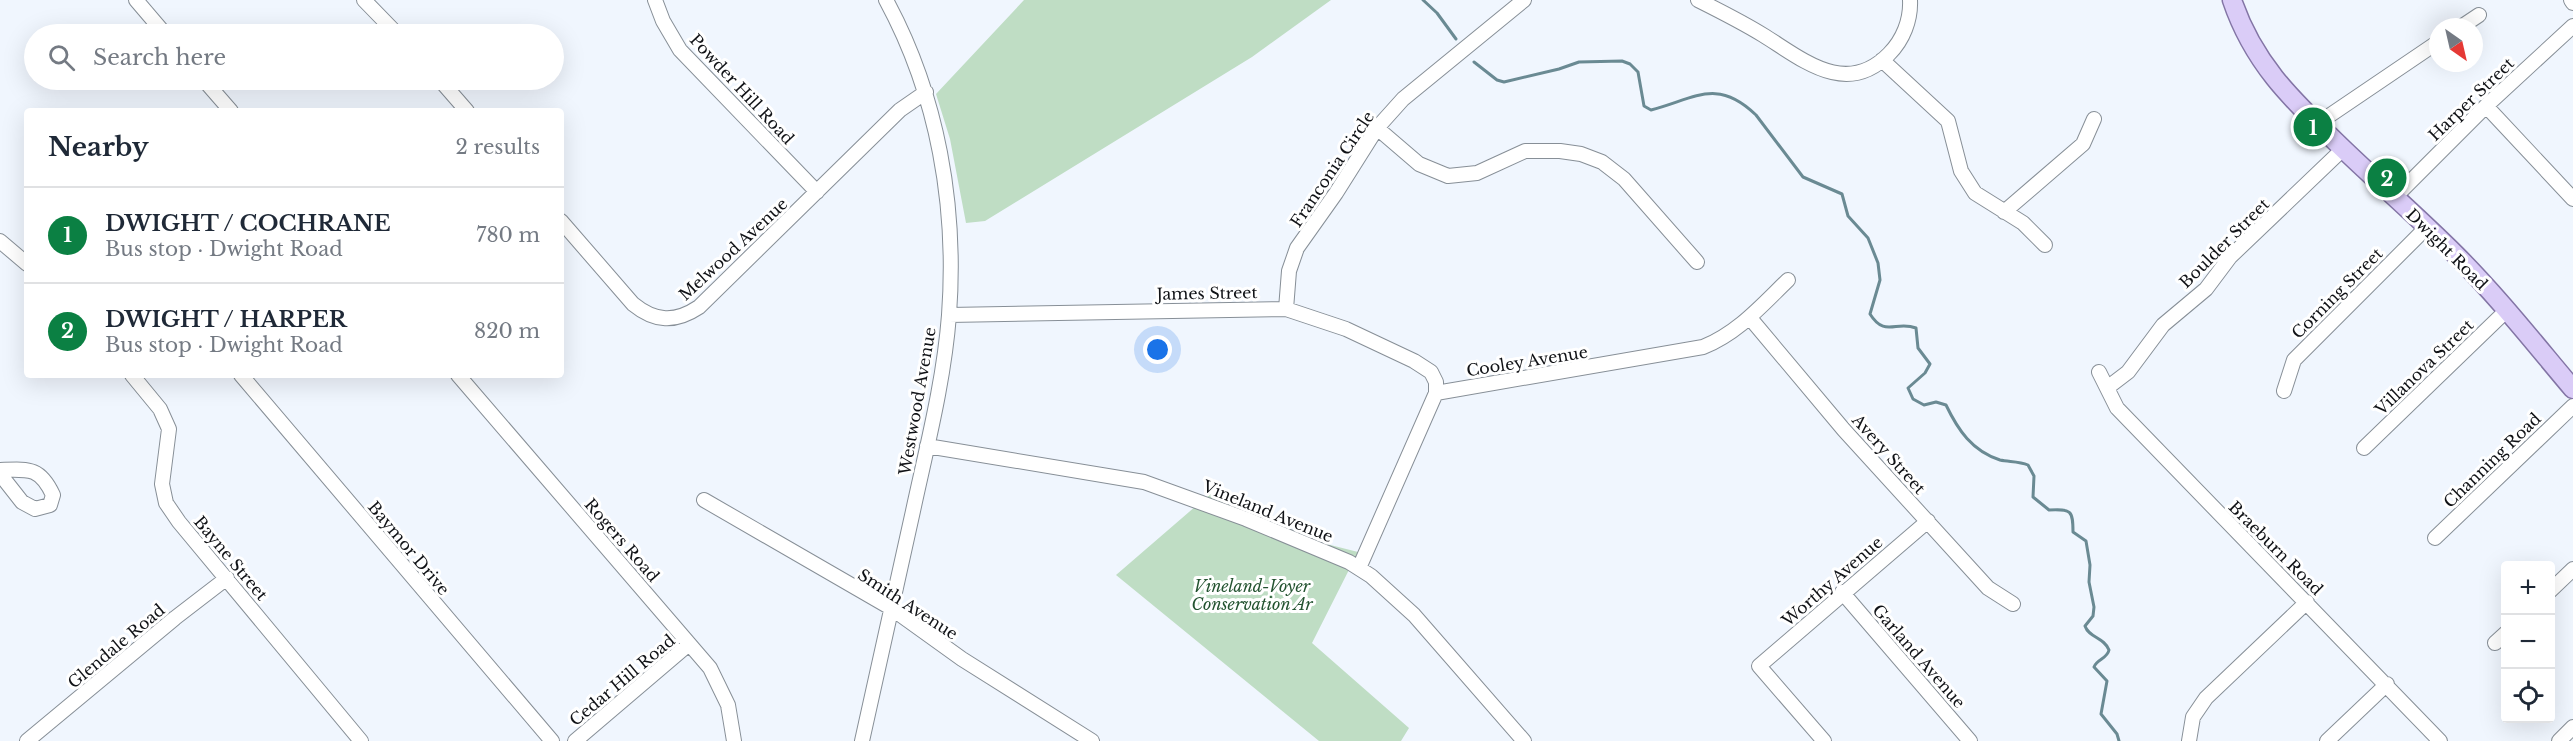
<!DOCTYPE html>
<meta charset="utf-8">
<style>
:root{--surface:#fff;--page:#f6f6f7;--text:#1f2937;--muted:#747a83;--line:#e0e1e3;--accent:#0b8043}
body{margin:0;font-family:"Libre Baskerville",serif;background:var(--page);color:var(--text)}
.controls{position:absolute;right:18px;bottom:18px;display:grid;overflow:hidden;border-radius:6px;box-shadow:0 6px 24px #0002}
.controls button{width:54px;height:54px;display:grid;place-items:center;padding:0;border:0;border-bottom:2px solid var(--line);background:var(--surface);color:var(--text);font:30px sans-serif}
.compass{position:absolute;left:2429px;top:18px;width:54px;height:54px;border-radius:50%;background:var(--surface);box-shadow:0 6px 24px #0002;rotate:146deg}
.you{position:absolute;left:1158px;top:350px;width:21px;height:21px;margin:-15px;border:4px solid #fff;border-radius:50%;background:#1a73e8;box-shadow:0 0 0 9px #1a73e833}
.badge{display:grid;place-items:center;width:39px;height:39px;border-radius:50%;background:var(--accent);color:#fff;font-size:20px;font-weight:700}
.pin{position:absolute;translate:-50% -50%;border:3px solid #fff;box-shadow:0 2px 6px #0006}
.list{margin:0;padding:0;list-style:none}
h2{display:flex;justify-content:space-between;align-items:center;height:78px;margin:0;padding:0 24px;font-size:26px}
h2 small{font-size:20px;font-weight:400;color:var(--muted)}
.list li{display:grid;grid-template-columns:39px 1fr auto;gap:18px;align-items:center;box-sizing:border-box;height:96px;padding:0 24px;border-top:2px solid var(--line)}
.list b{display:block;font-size:22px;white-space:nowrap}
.list p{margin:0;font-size:20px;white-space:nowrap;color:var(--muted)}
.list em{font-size:20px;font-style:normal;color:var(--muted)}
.icon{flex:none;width:33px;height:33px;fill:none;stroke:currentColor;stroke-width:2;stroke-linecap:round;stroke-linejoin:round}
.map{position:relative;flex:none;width:2573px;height:741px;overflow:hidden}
.search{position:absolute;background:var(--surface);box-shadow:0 6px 24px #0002;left:24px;top:24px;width:540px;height:66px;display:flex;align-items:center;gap:15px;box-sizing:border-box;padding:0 21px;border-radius:33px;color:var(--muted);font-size:22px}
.panel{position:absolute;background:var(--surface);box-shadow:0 6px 24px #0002;left:24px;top:108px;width:540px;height:270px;border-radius:6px}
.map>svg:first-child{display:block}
</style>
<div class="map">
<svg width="2573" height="741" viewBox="0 0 2573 741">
<rect width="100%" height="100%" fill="#f0f6fe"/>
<!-- green -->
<path fill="#bfddc4" d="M1024 0H1331L1252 57 985 221 966 223 950 139 936 94Z
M1211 493 1291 535 1358 552 1312 643 1409 728 1401 741H1319L1116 575Z"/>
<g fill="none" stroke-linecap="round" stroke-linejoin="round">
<!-- stream -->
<path stroke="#6a8a93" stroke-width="3" d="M1423 0 1437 13 1456 39
M1474 62 1497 80 1504 82 1559 69 1579 62 1622 61 1630 64 1638 72 1644 106 1651 110C1694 99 1717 77 1756 115L1803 177 1842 194 1848 216 1868 238 1878 263 1880 280 1870 314C1885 338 1896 320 1916 328L1918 348 1930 364 1925 373 1908 388 1913 399 1924 405 1936 402 1946 405C1958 430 1972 451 2000 460 2009 462 2019 461 2028 465L2034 476 2033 497 2049 510C2071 509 2073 510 2073 532L2086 541 2090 565 2089 582 2094 607 2093 616 2085 626C2089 638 2104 637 2109 650 2107 659 2097 659 2094 667L2107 681 2101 714 2117 734 2119 741"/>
<defs>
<path id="minor" d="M136 0 165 34
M364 0 397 34
M655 0 663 21 680 50 817 192
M1698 0C1720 11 1742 22 1763 35 1802 59 1846 98 1889 54 1903 40 1911 20 1910 0
M2571 0 2573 3
M2461 27 2479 15
M1882 60 1948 121 1961 171 1975 193 2023 223 2045 245
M204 80 231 111
M440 80 467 111
M2486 106 2573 199
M2317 124 2438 42
M1377 128 1419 164 1448 176 1477 173 1525 151H1560L1581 154 1602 162 1624 179 1697 262
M2395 197 2486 106 2573 26
M2004 212 2083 144 2094 119
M561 221 633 304C655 322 675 323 699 307L900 110 926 92
M0 241 27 264
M1286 309 1289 271 1297 248 1336 193 1377 128 1403 99 1524 0
M949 315 1286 309 1346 329 1414 361 1431 372 1436 382V393
M1750 318 1844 430 1988 588 2013 604
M2099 372 2117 408 2440 741
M132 375 160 409 169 429 162 484 166 503 179 522 361 741
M241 375 552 741
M458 375 710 668 728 705 734 741
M2107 388 2128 372 2163 325 2206 289 2230 257 2343 149
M2284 391 2294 360 2427 227
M927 446 1144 482 1246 519 1349 562 1371 576 1414 615 1524 741
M2364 448 2507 310
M0 470C29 469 40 467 53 495L50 505 35 509 22 502 0 474
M704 500 891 608 962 659 1092 741
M2435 538 2573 406
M1359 568 1436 393 1703 347C1738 333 1762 305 1788 280
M2550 591 2573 569
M1842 592 1970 741
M2495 643 2506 633
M27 741 175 618 227 578
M575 741 689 644
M862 741C879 664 896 588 913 511 927 446 944 381 949 315 957 206 938 96 886 0
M1824 741 1759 666 1928 521
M2189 741 2193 717 2206 698 2307 602
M2327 741 2387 684
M2559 741 2573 727"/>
<path id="major" d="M2232 0C2253 62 2290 98 2336 142 2375 180 2417 216 2456 255 2498 297 2535 344 2573 389"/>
</defs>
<!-- minor casing -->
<use href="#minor" stroke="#878f97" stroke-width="16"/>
<!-- major casing -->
<use href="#major" stroke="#8375a5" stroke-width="21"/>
<!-- minor -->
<use href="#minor" stroke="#fff" stroke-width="14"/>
<!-- major -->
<use href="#major" stroke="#daccf7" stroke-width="18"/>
</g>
<g text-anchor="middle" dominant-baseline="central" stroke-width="6" stroke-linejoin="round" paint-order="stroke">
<!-- street labels -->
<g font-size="16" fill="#101216" stroke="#fff">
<text transform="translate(742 89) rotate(47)">Powder Hill Road</text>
<text transform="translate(2471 99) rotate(-44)">Harper Street</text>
<text transform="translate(1332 169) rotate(-56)">Franconia Circle</text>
<text transform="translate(2224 243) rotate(-45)">Boulder Street</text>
<text transform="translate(733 249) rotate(-43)">Melwood Avenue</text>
<text transform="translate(2447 249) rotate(45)">Dwight Road</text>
<text transform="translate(1207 293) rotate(-1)">James Street</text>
<text transform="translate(2337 293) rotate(-45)">Corning Street</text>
<text transform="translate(1527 361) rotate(-9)">Cooley Avenue</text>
<text transform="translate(2424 367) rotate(-44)">Villanova Street</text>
<text transform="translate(917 401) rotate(-80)">Westwood Avenue</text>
<text transform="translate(1889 454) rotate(48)">Avery Street</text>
<text transform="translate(2492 460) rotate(-44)">Channing Road</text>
<text transform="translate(1268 511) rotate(22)">Vineland Avenue</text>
<text transform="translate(622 540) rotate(49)">Rogers Road</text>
<text transform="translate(409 548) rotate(50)">Baymor Drive</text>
<text transform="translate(2276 548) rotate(45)">Braeburn Road</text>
<text transform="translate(231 558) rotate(50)">Bayne Street</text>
<text transform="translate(1832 581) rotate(-41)">Worthy Avenue</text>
<text transform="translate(908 604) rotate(33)">Smith Avenue</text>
<text transform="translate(116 646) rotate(-40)">Glendale Road</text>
<text transform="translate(1919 656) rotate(49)">Garland Avenue</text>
<text transform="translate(622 680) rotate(-40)">Cedar Hill Road</text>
</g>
<!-- park labels -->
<g font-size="16" font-style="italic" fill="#235330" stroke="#fff">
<text x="1252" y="586">Vineland-Voyer<tspan x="1252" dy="18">Conservation Ar</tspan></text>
</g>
</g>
</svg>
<div class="controls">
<button>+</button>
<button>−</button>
<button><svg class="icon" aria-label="locate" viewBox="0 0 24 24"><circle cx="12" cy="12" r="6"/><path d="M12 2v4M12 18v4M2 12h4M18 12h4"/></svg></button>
</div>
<svg class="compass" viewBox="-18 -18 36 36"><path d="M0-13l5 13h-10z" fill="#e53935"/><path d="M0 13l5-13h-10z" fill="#747a83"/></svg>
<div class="you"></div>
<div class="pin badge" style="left:2313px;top:127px">1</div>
<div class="pin badge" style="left:2387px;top:178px">2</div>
<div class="search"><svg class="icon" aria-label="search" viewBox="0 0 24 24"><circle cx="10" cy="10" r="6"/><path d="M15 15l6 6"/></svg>Search here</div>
<section class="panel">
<h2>Nearby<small>2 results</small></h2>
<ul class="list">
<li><span class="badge">1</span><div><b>DWIGHT / COCHRANE</b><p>Bus stop · Dwight Road</p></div><em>780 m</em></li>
<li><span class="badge">2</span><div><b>DWIGHT / HARPER</b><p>Bus stop · Dwight Road</p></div><em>820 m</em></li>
</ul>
</section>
</div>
